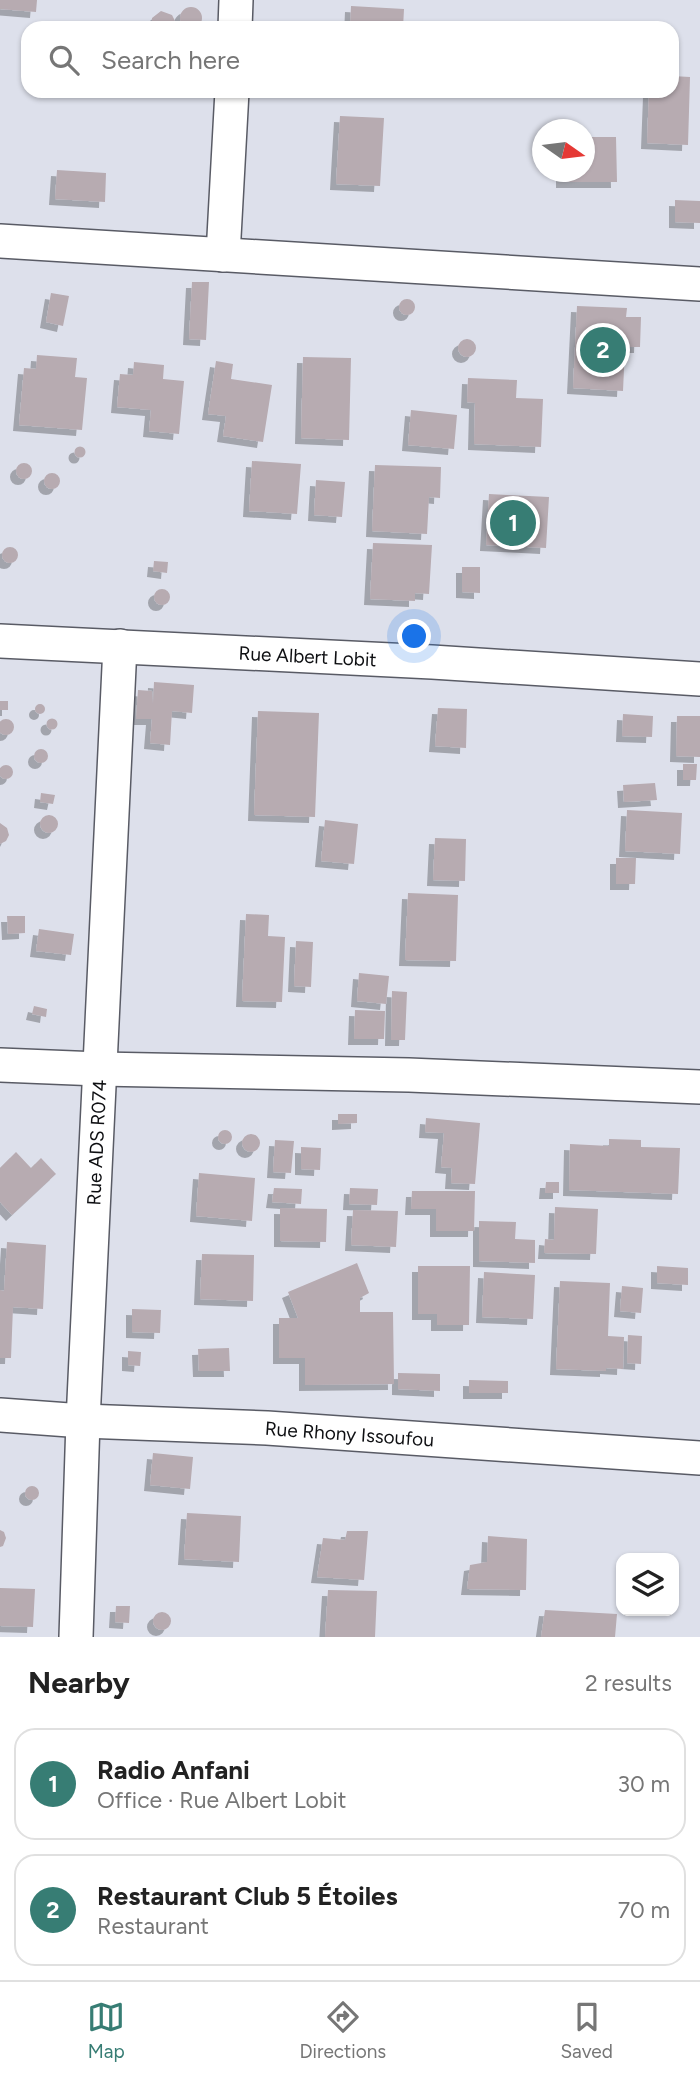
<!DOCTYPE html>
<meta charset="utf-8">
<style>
:root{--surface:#fff;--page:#f2f2f2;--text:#222;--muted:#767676;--line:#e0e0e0;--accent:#377d74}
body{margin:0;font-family:Figtree,sans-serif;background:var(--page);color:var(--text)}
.controls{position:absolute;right:21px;bottom:21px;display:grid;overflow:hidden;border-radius:14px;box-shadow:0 2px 5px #0004}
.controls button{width:63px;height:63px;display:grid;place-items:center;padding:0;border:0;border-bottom:2px solid var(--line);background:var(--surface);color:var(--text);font:35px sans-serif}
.compass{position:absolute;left:532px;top:119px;width:63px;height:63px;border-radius:50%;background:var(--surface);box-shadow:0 2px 5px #0004;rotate:104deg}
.you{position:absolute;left:415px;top:637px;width:24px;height:24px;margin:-18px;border:5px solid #fff;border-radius:50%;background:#1a73e8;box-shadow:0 0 0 10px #1a73e833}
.badge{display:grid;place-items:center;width:46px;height:46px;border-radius:50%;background:var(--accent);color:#fff;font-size:23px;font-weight:700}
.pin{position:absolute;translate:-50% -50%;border:4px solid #fff;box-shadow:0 2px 7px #0006}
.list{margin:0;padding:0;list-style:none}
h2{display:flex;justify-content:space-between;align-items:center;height:91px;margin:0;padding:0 28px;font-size:30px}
h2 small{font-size:23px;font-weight:400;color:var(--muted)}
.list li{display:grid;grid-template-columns:46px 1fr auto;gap:21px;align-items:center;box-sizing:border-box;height:112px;margin:0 14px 14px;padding:0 14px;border:2px solid var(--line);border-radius:21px}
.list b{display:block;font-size:26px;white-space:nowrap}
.list p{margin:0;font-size:23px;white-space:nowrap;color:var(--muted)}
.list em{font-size:23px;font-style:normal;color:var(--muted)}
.icon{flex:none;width:38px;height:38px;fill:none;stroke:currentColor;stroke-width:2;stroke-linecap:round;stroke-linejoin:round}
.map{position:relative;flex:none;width:700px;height:1637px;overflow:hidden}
.search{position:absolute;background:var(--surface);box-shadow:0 2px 5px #0004;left:21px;right:21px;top:21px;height:77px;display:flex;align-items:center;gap:18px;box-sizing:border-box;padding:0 24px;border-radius:21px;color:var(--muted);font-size:26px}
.sheet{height:343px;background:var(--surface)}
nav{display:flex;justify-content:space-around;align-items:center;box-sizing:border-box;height:98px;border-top:2px solid var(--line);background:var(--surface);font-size:19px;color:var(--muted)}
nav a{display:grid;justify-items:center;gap:4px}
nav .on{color:var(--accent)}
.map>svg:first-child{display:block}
</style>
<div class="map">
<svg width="700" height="1637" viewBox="0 0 700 1637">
<defs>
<filter id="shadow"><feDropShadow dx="-6" dy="6" stdDeviation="0" flood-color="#0004"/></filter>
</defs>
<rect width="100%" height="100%" fill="#dde0eb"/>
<!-- building -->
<path fill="#b7abb1" filter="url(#shadow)" d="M0 0H37L36 12 0 9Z
M351 6 404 9 403 28H350Z
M180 18a11 11 0 1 1 22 0a11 11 0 1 1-22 0Z
M161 11 172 15 176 23 174 28H152V18Z
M672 76 690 77 688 145 647 143 649 91H672Z
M340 116 384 118 380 186 336 184Z
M584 137H616L617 182H562V172H584Z
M57 170 106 173 105 202 55 199Z
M675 200 700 201V223L675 222Z
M192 282H209L206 340 189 339Z
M51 293 69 296 63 326 46 322Z
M399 307a8 8 0 1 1 16 0a8 8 0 1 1-16 0Z
M577 306 627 308 626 317H641L640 347H625L623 391 573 388Z
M458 348a9 9 0 1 1 18 0a9 9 0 1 1-18 0Z
M37 355 77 358 75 377 87 378 82 430 19 425 24 368 36 369Z
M303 357 351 358 349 440 301 438Z
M216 361 233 364 231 379 272 385 263 442 223 436 226 416 208 414Z
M134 362 164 365 163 379 184 381 179 434 149 431 151 410 117 407 120 374 133 375Z
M468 378 517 380 516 398 543 399 541 447 474 444 475 403 467 402Z
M411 410 457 415 454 449 408 445Z
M74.5 452a5.5 5.5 0 1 1 11 0a5.5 5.5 0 1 1-11 0Z
M252 461 301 464 297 514 249 511Z
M16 471a8 8 0 1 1 16 0a8 8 0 1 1-16 0Z
M375 465 441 467 440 498 429 497 427 534 372 531Z
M44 481a8 8 0 1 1 16 0a8 8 0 1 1-16 0Z
M316 480 345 482 342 517 314 515Z
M489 494 549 497 546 548 486 545Z
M373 543 432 545 429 594 415 593V601L370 599Z
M2 555a8 8 0 1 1 16 0a8 8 0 1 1-16 0Z
M154 561 168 562 167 573 153 571Z
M462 567H480V593L462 592Z
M154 597a8 8 0 1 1 16 0a8 8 0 1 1-16 0Z
M154 682 194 685 192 713 172 711 170 745 150 743 152 719H136L138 690 152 691 153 704Z
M0 701H8V710H0Z
M35 709a5 5 0 1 1 10 0a5 5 0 1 1-10 0Z
M438 708 467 709 466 748 435 746Z
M258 711 319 713 315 817 254 815Z
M623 714 653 716 652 737 622 736Z
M677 716H700V757L676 756Z
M46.5 724a5.5 5.5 0 1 1 11 0a5.5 5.5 0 1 1-11 0Z
M-2 727a8 8 0 1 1 16 0a8 8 0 1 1-16 0Z
M34 756a7 7 0 1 1 14 0a7 7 0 1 1-14 0Z
M683 764H697L696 780H683Z
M-1 772a7 7 0 1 1 14 0a7 7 0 1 1-14 0Z
M655 783 657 800 624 802 623 785Z
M41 793 55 795 53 804 40 802Z
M627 810 682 813 680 854 625 851Z
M40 824a9 9 0 1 1 18 0a9 9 0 1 1-18 0Z
M325 820 358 824 354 864 321 861Z
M0 823 7 828 9 835 6 841 0 844Z
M435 838 466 839 465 881 433 880Z
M616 858H636L635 884H616Z
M408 893 458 895 456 961 405 960Z
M246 914 269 915 268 936 285 937 282 1002 242 1001Z
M7 916H25V933L8 934Z
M39 929 74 934 71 955 36 951Z
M296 941 313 942 311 987 294 986Z
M359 973 389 976 386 1004 357 1001Z
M392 991 407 992 405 1040H391Z
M34 1006 47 1009 46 1017 32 1014Z
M355 1010 385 1011 384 1039H354Z
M338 1114H357V1123L338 1124Z
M426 1118 480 1123 475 1184 451 1183 452 1168 441 1167 444 1133 425 1132Z
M218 1137a7 7 0 1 1 14 0a7 7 0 1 1-14 0Z
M242 1143a9 9 0 1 1 18 0a9 9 0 1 1-18 0Z
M609 1139 641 1140V1147L680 1148 678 1194 569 1190 570 1144 609 1146Z
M275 1140 294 1141 291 1173 273 1172Z
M301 1147 321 1148 320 1170 301 1169Z
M16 1152 31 1168 41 1158 56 1174 12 1215 0 1202V1168Z
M199 1173 255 1178 252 1221 196 1216Z
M546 1182H559V1193H545Z
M274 1188 302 1189 301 1204 272 1202Z
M350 1188 378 1189 377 1205 349 1204Z
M412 1191H475L474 1231H436V1209H411Z
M555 1207 598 1209 596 1254 544 1253 545 1239 554 1240Z
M280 1208 327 1209 326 1242 280 1241Z
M353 1210 398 1211 396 1247 351 1245Z
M479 1221 516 1222 515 1239 535 1240V1263L479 1261Z
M7 1242 46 1245 43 1309 13 1307 11 1358H0V1290L4 1291Z
M202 1254 254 1255 253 1301 200 1299Z
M357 1263 369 1293 360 1298V1312H393L394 1384 305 1385V1358H279V1318H298L288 1292Z
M418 1266H470L469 1325H437V1314H418Z
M657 1266 688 1268V1285L657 1283Z
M484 1272 535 1275 533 1319 482 1317Z
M560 1281 610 1283 608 1336 624 1337 623 1369 606 1368V1371L556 1369Z
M622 1286 643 1288 641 1313 620 1311Z
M132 1309 161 1310 160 1333 132 1332Z
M628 1335 642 1336 641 1364 627 1363Z
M229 1348 230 1371H199L198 1349Z
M128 1351 141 1352 140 1366 128 1365Z
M398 1373 440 1374V1391L398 1389Z
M469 1380 508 1381V1393H469Z
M153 1453 193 1457 190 1489 150 1485Z
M25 1493a7 7 0 1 1 14 0a7 7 0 1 1-14 0Z
M187 1513 241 1516 239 1562 184 1559Z
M0 1530 4 1532 6 1538 3 1546 0 1547Z
M347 1531H368L364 1580 317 1577 323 1538 345 1540Z
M488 1536 527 1539 526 1590 467 1589 470 1565 487 1562Z
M0 1588 35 1589 33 1627 0 1626Z
M328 1590 377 1591 375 1637H325Z
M116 1606H130L129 1623 115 1622Z
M545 1610 617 1614 615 1637H541Z
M153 1621a9 9 0 1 1 18 0a9 9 0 1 1-18 0Z"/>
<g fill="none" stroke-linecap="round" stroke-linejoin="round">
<defs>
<g id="minor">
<path d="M235 28 236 0"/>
<path d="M0 241 700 284"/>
<path d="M223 255 232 91"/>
<path id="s1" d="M0 641 432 662 700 679"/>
<path d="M0 1065 99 1069 409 1075 700 1087"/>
<path id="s2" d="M0 1415 83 1421 267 1428 700 1458"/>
<path id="s3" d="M76 1637 83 1421 120 646"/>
</g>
</defs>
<!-- minor casing -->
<use href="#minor" stroke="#595b65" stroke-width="36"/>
<!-- minor -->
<use href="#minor" stroke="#fff" stroke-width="33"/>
</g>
<g text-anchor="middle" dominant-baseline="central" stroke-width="5" stroke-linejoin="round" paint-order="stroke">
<!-- street labels -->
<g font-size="19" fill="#0d0e11" stroke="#dde0eb">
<text stroke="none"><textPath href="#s1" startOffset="308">Rue Albert Lobit</textPath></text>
<text stroke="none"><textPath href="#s3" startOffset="495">Rue ADS R074</textPath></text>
<text stroke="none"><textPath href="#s2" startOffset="350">Rue Rhony Issoufou</textPath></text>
</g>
</g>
</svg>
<div class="controls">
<button><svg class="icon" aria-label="layers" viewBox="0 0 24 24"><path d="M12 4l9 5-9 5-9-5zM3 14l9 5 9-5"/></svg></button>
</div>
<svg class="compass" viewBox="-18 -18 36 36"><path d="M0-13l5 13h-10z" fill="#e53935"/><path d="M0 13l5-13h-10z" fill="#767676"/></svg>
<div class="you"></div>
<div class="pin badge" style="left:513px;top:523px">1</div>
<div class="pin badge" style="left:603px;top:350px">2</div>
<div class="search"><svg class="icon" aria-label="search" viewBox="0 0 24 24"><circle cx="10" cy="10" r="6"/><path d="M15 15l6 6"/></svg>Search here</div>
</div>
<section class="sheet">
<h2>Nearby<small>2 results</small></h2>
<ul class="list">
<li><span class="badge">1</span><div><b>Radio Anfani</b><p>Office · Rue Albert Lobit</p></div><em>30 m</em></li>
<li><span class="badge">2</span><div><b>Restaurant Club 5 Étoiles</b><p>Restaurant</p></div><em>70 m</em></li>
</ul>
</section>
<nav>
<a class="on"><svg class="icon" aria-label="map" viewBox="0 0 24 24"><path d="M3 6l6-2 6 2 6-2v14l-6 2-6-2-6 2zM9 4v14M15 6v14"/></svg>Map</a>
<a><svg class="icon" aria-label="directions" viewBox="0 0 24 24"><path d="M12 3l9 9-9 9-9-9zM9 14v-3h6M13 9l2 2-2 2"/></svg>Directions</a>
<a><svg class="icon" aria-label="saved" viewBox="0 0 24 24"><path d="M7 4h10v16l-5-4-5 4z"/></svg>Saved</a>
</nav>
